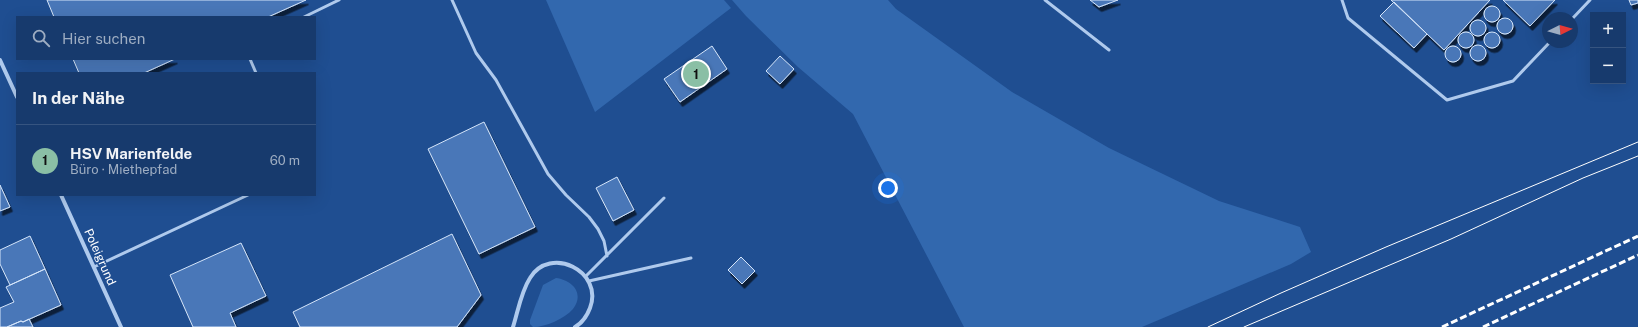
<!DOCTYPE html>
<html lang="de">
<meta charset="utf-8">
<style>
:root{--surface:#173a6d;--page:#244575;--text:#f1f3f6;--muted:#9eadc2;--line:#365480;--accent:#8abfa5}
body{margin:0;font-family:"Public Sans",sans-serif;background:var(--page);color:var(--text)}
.controls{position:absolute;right:12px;top:12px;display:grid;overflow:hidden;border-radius:0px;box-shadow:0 4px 16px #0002}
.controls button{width:36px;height:36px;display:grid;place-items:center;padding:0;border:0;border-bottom:1px solid var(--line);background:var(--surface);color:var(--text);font:20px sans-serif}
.compass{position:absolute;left:1542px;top:12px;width:36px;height:36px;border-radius:50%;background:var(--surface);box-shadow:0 4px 16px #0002;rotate:85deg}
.you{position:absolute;left:888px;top:188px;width:14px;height:14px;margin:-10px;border:3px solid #fff;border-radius:50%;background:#1a73e8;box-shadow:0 0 0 6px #1a73e833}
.badge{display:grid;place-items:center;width:26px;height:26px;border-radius:50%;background:var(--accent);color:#111;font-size:13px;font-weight:700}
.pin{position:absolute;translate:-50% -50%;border:2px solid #fff;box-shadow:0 1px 4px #0006}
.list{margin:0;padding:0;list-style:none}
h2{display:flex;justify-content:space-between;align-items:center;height:52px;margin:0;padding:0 16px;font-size:17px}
h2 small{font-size:13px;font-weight:400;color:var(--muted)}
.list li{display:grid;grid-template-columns:26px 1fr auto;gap:12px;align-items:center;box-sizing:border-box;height:72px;padding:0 16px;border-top:1px solid var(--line)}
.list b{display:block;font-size:15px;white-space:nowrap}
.list p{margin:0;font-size:13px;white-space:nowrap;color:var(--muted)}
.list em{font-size:13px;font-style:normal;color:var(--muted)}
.icon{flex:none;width:22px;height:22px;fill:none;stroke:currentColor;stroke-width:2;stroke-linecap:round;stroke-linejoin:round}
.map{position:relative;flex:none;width:1638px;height:327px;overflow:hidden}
.search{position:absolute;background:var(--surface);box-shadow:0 4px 16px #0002;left:16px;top:16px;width:300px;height:44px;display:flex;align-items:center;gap:10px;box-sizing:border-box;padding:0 14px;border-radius:0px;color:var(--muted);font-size:15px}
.panel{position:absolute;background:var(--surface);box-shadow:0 4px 16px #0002;left:16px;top:72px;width:300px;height:124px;border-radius:0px}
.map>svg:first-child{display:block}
</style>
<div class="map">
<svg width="1638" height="327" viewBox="0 0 1638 327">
<defs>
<filter id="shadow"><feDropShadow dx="2.5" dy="4.5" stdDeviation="0" flood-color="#0009"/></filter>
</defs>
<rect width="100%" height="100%" fill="#1f4e91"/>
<!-- green -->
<path fill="#3268ae" d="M546 0H724L731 8 595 112Z
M732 0H888L896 9 1012 92 1109 148 1219 201 1300 227 1311 252 1291 264 1142 327H964L853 114 798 67 746 16Z
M556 278C572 280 585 293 573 309 564 319 546 327 533 327L530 324V320L543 285Z"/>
<!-- building -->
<path fill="#4877b8" stroke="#d5e5fa" filter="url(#shadow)" d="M47 0H306L268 17H54Z
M1090 0H1118L1099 7Z
M1391 0H1490L1444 50Z
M1503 0H1555L1530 26Z
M1629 0H1638V3L1631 5Z
M1394 2 1427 34 1414 48 1380 16Z
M1484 14a8 8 0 1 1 16 0a8 8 0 1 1-16 0Z
M1497 26a8 8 0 1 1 16 0a8 8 0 1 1-16 0Z
M1470 28a8 8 0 1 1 16 0a8 8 0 1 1-16 0Z
M1458 40a8 8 0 1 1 16 0a8 8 0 1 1-16 0Z
M1484 40a8 8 0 1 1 16 0a8 8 0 1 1-16 0Z
M1470 53a8 8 0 1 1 16 0a8 8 0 1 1-16 0Z
M712 46 727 69 680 102 664 79Z
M1445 54a8 8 0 1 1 16 0a8 8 0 1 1-16 0Z
M780 56 794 69 780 84 766 71Z
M73 59H175L144 73H79Z
M484 122 535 227 479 254 428 149Z
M617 177 634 210 613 221 596 188Z
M0 185 10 207 0 211Z
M452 234 481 295 457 327H300L293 312Z
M30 236 45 269 10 285 0 264V250Z
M241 243 266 296 230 313 236 327H193L170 275Z
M741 257 755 271 742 284 728 270Z
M45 269 61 305 23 322 21 321 7 327H0V308L14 302 6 287Z
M29 319 33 327H7L21 321 23 322Z"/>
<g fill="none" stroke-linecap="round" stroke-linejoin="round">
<!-- lane -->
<path stroke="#afcaed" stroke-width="3" d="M452 0 476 53 496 80 548 174 566 195 589 217 598 229 604 241 607 256
M1045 0 1109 50
M1342 0 1348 18 1447 100 1513 81 1550 42
M304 17 339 0
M1572 19 1590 0
M250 59 256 73
M94 267 248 195
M586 276 664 198
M589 281 691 258"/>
<!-- street -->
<path stroke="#afcaed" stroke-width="4" d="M0 60 17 97
M61 195 121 327
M513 327C518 311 521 292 530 278 550 245 604 271 590 308 587 316 582 323 575 327"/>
<!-- tram -->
<path stroke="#fff" stroke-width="1" d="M1208 327 1281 293 1386 247 1638 142
M1244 327 1451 239 1583 178 1638 156"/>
<!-- rail -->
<path stroke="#fff" stroke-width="3" stroke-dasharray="7 3" stroke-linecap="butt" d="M1442 327 1638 236
M1483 327 1638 255"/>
</g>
<g text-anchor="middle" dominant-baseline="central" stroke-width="3" stroke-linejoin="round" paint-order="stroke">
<!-- street labels -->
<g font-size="12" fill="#fff" stroke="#1f4e91">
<text transform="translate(100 257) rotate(66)">Poleigrund</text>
</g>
</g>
</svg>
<div class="controls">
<button>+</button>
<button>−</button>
</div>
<svg class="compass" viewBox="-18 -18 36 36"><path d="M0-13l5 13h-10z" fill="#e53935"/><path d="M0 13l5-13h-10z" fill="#9eadc2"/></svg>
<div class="you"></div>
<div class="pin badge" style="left:696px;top:74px">1</div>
<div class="search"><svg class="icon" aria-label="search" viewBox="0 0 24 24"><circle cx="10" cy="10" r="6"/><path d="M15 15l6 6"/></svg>Hier suchen</div>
<section class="panel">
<h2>In der Nähe<small></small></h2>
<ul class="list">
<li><span class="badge">1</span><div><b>HSV Marienfelde</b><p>Büro · Miethepfad</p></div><em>60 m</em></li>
</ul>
</section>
</div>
